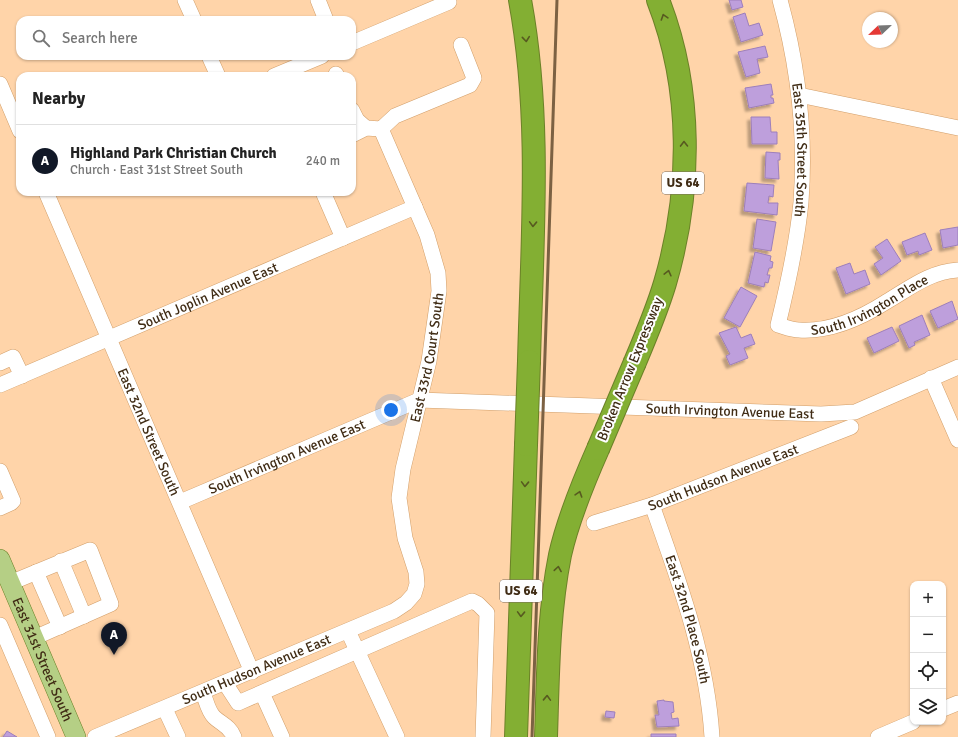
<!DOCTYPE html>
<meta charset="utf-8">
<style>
:root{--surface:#fff;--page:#f6f6f6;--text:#222;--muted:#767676;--line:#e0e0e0;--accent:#111827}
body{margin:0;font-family:Signika,sans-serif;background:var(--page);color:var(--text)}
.controls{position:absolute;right:12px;bottom:12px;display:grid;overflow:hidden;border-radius:8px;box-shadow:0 1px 3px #0004}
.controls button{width:36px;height:36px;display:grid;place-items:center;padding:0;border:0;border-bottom:1px solid var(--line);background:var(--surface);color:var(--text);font:20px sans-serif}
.compass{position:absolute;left:862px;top:12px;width:36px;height:36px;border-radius:50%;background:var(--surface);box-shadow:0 1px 3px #0004;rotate:247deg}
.you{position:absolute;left:391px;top:410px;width:14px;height:14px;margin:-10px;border:3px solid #fff;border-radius:50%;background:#1a73e8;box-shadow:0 0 0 6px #1a73e833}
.badge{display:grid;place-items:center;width:26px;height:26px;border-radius:50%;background:var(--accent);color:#fff;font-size:13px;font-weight:700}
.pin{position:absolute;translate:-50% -33px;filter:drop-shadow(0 1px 2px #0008)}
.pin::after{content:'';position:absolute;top:21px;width:14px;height:12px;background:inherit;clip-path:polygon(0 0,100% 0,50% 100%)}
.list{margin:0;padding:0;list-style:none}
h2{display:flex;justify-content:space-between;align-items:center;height:52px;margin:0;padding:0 16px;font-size:17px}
h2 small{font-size:13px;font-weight:400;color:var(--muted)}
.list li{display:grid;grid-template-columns:26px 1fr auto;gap:12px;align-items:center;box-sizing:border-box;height:72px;padding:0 16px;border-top:1px solid var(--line)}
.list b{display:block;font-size:15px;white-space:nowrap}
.list p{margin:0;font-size:13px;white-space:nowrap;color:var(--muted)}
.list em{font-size:13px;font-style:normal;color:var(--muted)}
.icon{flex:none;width:22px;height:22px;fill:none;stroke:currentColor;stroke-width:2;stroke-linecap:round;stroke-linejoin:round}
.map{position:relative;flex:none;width:958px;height:737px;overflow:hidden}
.search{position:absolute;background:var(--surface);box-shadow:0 1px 3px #0004;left:16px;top:16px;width:340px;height:44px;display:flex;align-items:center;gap:10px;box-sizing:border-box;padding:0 14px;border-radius:12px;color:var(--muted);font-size:15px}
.panel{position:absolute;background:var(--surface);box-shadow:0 1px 3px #0004;left:16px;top:72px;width:340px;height:124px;border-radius:12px}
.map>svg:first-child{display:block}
</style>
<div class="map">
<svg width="958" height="737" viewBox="0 0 958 737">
<defs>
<filter id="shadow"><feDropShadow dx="-3.5" dy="3.5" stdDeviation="1" flood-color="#0004"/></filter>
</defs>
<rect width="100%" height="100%" fill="#ffd4a9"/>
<!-- building -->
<path fill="#be9fdc" stroke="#9d7fba" filter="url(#shadow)" d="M729 0H741L743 7 732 10Z
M745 13 749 26 759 23 763 35 741 42 733 17Z
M765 46 768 57 757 59 760 73 746 77 738 52Z
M771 84 773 95H771V98H773L774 103 749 108 745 88Z
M751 117H770L771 132H777V144H752Z
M766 152 780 153V160H778L779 179 765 178Z
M747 183 774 185 773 197 769 196 768 203H778L777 215 744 211Z
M757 219 776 222 771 251 753 248Z
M958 227V245L943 248 940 230Z
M925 233 932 250 919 255 918 251 907 255 902 242Z
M887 239 901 261 881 275 874 264 883 258 875 247Z
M755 252 771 256 770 261 773 262 772 268H769L767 275H770L768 283 765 282 764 287 748 283Z
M850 263 854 274 865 270 870 284 846 294 836 268Z
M741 287 757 296 740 327 724 318Z
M952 301 958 319 938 328 930 311Z
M922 315 930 335 914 342 915 345 909 348 899 326Z
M736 327 741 338 751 334 755 344 744 348 748 358 730 365 726 356 730 354 719 333Z
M892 327 899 341 874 353 867 338Z
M664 700V701L673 702 674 712 671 713 672 719 678 718 679 726 657 727 655 715H659L657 701Z
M606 711 615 712 614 718 605 717Z
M7 731 17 737H3Z
M651 734H676V737H651Z"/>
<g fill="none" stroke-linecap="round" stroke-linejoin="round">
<defs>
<g id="minor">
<path d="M185 0 194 20"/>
<path d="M318 0 326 20"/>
<path id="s1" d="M780 0C798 65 806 134 801 202 797 244 788 284 778 325 785 327 792 330 799 330 829 332 861 318 886 302 910 288 929 272 958 270"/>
<path d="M352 43 449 2 448 0"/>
<path d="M209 56 218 76"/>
<path d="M336 74 337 76"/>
<path d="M274 76 322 56"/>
<path d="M0 84 20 131"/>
<path d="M799 95 958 128"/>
<path d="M352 110 357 120 366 128"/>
<path d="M352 135 366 128 381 129 395 116 470 85 474 78 461 45"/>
<path id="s2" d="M46 192 252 672"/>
<path d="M323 192 343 238"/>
<path d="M0 363 13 357 22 376"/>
<path d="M931 378 958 440"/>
<path id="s3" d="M0 385 415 207"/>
<path d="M0 471 13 501 11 503 0 508"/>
<path id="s4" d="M180 502 419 400 821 414 855 412 958 367"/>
<path id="s5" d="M652 505C679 581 707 656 712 737"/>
<path id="s6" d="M594 523 652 505 851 427"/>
<path d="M61 561 84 616"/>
<path d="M36 572 60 627"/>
<path d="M10 583 90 550 111 604 34 638"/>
<path d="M0 625 48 737"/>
<path d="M348 631 397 737"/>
<path d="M225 683 238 703 472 601 478 604 487 613 483 737"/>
<path d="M203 693C206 700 208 711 214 717 221 724 230 726 234 737"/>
<path d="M262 693 282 737"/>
<path d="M165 709 178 737"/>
<path d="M943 709 958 703"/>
<path id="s7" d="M95 737 394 611 406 603 414 594 417 584 416 572 405 538 399 498 403 469 429 361 439 291 438 273 427 235 381 129"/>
<path d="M878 737 913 722"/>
</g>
<g id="major">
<path id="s8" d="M0 559 76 737"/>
</g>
<path id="highway" d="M520 0C542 119 532 241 529 361
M635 362C646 336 657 310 665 283 692 191 693 89 658 0
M516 737 526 445
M546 737C548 677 548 615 560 555 568 519 583 483 598 449"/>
</defs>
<!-- minor casing -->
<use href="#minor" stroke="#d29f6a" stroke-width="16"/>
<!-- major casing -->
<use href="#major" stroke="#6c8128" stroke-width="20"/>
<!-- highway casing -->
<use href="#highway" stroke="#6c8128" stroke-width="24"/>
<!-- minor -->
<use href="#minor" stroke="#fff" stroke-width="15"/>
<!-- major -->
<use href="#major" stroke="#b5cf85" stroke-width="19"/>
<!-- highway -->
<use href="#highway" stroke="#83af33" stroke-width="22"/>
<!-- rail -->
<path stroke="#7c6143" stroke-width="3" d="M532 737 557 0"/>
<defs>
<path id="highway-bridge" d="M526 445 529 361
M598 449 635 362"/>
</defs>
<!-- highway-bridge casing -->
<use href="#highway-bridge" stroke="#6c8128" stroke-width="24" stroke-linecap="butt"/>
<!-- highway-bridge -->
<use href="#highway-bridge" stroke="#83af33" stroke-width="22"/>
</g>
<!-- one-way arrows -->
<defs><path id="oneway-chevron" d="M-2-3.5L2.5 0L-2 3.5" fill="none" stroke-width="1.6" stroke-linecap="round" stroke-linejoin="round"/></defs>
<g stroke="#575a20">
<use href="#oneway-chevron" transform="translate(664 17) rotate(-108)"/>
<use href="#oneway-chevron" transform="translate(526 39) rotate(84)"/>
<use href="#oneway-chevron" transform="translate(684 144) rotate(-91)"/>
<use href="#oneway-chevron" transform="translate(533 224) rotate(92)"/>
<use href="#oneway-chevron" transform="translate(668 273) rotate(-76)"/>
<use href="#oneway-chevron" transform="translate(525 484) rotate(92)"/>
<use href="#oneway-chevron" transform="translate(579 494) rotate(-72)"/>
<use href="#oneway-chevron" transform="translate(558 569) rotate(-81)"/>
<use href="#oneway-chevron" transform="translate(521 614) rotate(92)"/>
<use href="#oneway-chevron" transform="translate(547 698) rotate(-88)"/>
</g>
<g text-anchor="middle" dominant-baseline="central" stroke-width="4" stroke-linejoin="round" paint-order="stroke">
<!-- shield labels -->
<g fill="#fefefe" stroke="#796b5b" stroke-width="1">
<rect x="662" y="172" width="42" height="22" rx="3"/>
<rect x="500" y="580" width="42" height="22" rx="3"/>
</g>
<g font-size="13" font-weight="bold" fill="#402c15">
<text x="683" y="183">US 64</text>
<text x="521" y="591">US 64</text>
</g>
<!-- street labels -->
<g font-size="14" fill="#402c15" stroke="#fefefe">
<text stroke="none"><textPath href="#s1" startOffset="152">East 35th Street South</textPath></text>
<text stroke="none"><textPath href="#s3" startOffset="226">South Joplin Avenue East</textPath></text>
<text stroke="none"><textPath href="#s1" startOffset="427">South Irvington Place</textPath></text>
<text stroke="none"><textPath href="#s7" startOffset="593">East 33rd Court South</textPath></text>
<text transform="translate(630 369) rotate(-68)">Broken Arrow Expressway</text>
<text stroke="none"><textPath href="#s4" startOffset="571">South Irvington Avenue East</textPath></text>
<text stroke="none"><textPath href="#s2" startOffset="261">East 32nd Street South</textPath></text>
<text stroke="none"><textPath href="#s4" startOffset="116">South Irvington Avenue East</textPath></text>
<text stroke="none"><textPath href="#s6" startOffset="137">South Hudson Avenue East</textPath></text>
<text stroke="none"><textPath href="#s5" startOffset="120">East 32nd Place South</textPath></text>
<text stroke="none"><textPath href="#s8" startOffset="109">East 31st Street South</textPath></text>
<text stroke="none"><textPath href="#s7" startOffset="175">South Hudson Avenue East</textPath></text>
</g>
</g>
</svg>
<div class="controls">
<button>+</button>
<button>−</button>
<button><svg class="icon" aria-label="locate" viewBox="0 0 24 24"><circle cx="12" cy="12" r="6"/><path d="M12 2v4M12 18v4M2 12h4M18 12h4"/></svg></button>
<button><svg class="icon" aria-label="layers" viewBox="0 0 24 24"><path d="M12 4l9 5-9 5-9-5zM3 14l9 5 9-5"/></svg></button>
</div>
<svg class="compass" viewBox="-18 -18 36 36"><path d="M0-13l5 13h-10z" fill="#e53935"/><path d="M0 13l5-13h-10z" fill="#767676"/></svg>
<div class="you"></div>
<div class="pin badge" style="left:114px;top:655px">A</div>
<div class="search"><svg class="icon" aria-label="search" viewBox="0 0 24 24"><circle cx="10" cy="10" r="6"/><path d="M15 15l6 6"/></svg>Search here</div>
<section class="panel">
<h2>Nearby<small></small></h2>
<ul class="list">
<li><span class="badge">A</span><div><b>Highland Park Christian Church</b><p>Church · East 31st Street South</p></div><em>240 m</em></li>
</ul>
</section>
</div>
